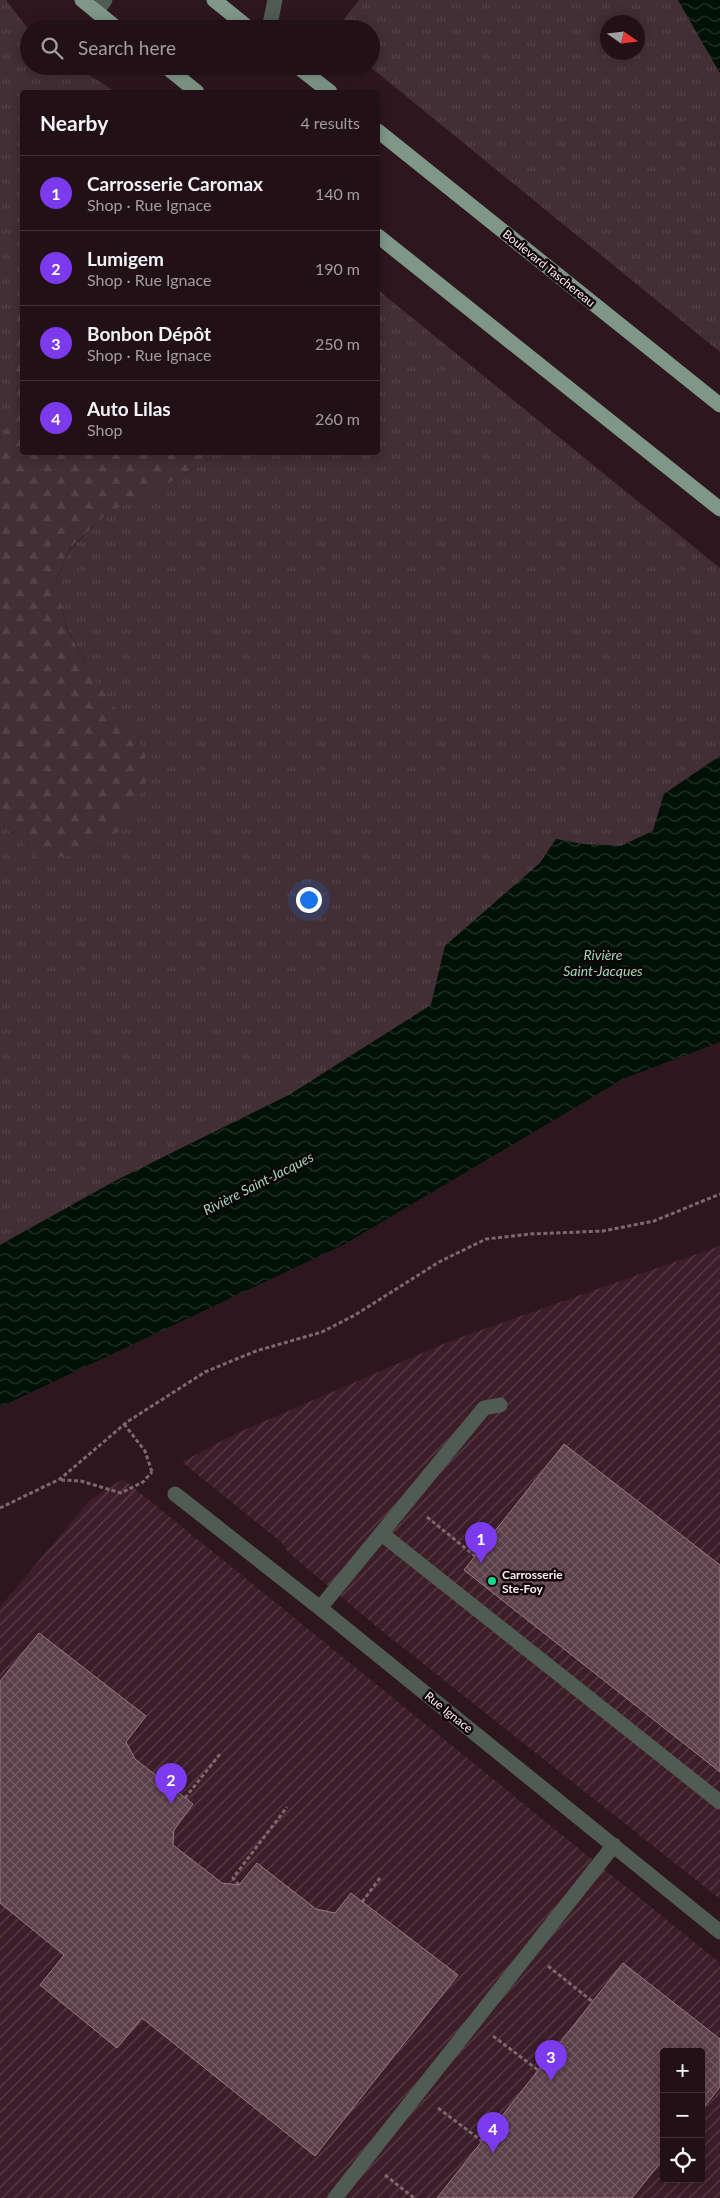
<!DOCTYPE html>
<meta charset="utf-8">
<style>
:root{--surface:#221017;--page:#2a1920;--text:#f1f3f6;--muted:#a29da1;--line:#3f3036;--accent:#7c3aed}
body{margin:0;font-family:Lato,sans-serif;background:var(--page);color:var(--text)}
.controls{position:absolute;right:15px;bottom:15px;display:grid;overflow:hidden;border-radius:5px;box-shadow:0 2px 12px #0003}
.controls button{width:45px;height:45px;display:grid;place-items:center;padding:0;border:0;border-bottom:1px solid var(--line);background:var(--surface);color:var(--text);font:25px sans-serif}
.compass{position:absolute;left:600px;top:15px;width:45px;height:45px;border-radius:50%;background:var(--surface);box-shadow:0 2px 12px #0003;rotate:104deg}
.you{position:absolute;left:308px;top:899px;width:18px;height:18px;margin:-12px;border:4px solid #fff;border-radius:50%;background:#1a73e8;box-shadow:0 0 0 8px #1a73e833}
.badge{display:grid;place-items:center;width:32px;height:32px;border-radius:50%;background:var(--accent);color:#fff;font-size:16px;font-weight:700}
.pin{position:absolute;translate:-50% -41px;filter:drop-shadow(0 1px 2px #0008)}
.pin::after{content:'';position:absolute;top:26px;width:18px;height:15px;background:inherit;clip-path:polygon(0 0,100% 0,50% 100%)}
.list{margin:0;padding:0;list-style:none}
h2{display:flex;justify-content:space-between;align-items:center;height:65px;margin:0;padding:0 20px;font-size:21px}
h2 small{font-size:16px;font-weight:400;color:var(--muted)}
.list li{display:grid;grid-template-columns:32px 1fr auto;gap:15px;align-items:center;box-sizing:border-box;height:75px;padding:0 20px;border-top:1px solid var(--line)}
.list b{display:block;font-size:19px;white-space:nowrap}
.list p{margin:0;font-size:16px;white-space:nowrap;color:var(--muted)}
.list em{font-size:16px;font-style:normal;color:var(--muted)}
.icon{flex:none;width:28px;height:28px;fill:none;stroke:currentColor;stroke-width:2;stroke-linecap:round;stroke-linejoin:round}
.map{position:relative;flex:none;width:720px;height:2198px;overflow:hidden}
.search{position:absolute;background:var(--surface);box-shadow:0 2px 12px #0003;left:20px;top:20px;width:360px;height:55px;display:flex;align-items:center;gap:12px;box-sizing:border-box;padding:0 18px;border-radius:28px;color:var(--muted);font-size:19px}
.panel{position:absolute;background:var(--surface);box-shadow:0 2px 12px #0003;left:20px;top:90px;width:360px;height:365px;border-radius:5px}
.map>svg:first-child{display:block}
</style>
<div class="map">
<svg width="720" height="2198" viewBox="0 0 720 2198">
<defs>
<pattern id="industrial-furrows" width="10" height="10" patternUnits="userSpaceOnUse" patternTransform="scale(1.25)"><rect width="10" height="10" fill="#3c1d29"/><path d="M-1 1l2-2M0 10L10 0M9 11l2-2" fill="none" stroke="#593e48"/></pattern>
<pattern id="grass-tufts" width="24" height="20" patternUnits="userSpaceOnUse" patternTransform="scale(1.25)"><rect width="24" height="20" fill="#422e35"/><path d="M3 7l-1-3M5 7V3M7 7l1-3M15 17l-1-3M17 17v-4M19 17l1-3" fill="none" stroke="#554249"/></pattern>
<pattern id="forest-firs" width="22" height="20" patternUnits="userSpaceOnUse" patternTransform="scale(1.25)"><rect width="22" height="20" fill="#422e35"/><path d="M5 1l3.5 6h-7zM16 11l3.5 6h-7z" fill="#554249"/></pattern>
<pattern id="water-waves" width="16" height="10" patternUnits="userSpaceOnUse" patternTransform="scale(1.25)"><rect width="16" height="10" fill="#001105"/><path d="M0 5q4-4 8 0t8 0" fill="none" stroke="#26342a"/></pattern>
<pattern id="building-cross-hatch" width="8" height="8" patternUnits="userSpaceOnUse" patternTransform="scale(1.25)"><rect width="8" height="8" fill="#5b3f49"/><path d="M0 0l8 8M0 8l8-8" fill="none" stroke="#745b64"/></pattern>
</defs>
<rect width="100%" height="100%" fill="#2e161f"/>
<!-- industrial -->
<path fill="url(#industrial-furrows)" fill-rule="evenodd" d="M720 1245V1899L377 1627 289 1553 282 1543 182 1462 237 1433 450 1341 717 1247Z
M123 1479 720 1963V2198H0V1607L90 1500ZM664 2052H701V2179H664Z"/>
<!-- grass -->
<path fill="url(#grass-tufts)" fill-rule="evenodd" d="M0 0H6L29 30V66H75L116 92H22V295L13 336 19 404 0 439Z
M359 0H678L720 73V352L369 66H371V29H336ZM608 22H638V52H608Z
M378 290 720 568V756L664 794 653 831 621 846 582 844 556 839 540 863 445 946 431 1005 289 1095 115 1181 0 1245V821L39 858 95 680 66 626 56 580 70 549 109 512 155 491 208 460 214 453 378 452Z"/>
<!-- forest -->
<path fill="url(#forest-firs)" d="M22 295V452L214 453 208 460 155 491 109 512 70 548 56 579 66 627 95 680 145 750 146 785 118 832 75 856 39 858 0 821V439L19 404 13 336Z"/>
<!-- water -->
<path fill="url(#water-waves)" d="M678 0H720V73Z
M720 756V1042L625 1078 343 1245 0 1407V1245L115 1181 289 1095 431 1005 445 946 540 863 556 839 582 844 621 846 653 831 664 794Z"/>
<!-- building -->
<path fill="url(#building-cross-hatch)" stroke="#987883" d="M564 1444 720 1565V1772L464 1570Z
M39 1633 146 1716 126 1742 135 1759 193 1804 174 1830 173 1845 222 1883 239 1885 257 1863 316 1909 335 1913 351 1893 458 1975 315 2156 142 2018 117 2048 40 1985 64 1955 0 1903V1681Z
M623 1963 720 2039V2087L701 2111V2052H664V2158L632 2198H437Z"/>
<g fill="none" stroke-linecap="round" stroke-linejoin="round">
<!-- path -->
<path stroke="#7e6870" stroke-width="3" stroke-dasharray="4 2.5" stroke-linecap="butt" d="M124 1424 145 1451 152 1472
M61 1480 81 1481 121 1493 143 1482 152 1472
M0 1508 60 1479 127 1422 205 1372 256 1351 322 1332 355 1315 439 1262 486 1239 531 1234 603 1231 654 1221 720 1194
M427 1517 475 1556
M185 1798 220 1754
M239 1885 233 1878 287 1807
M362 1902 380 1878
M548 1966 593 2002
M493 2036 538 2070
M438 2108 482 2141
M385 2175 414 2198"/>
<!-- minor -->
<path stroke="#4f5b53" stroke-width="15" d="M96 12 105 0
M269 29 275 0
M175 1494 320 1608 720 1932
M382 1534 720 1802
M320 1608 484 1408 500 1405
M335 2198 614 1845"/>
<!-- major -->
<path stroke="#7e9787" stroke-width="15" d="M82 0 118 29
M214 0 250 29
M165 66 197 92
M297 66 330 92
M378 131 720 405
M378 236 720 509"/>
</g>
<!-- markers -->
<circle fill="#13d98a" stroke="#100609" stroke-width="2" cx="492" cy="1581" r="5"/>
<g text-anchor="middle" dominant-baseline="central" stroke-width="5" stroke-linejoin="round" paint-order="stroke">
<!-- street labels -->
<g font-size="12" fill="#ffecf2" stroke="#100609">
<text transform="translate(549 268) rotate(39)">Boulevard Taschereau</text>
<text transform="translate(449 1712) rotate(39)">Rue Ignace</text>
</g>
<!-- poi labels -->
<g font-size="12" font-weight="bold" fill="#ffecf2" stroke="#100609" text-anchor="start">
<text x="502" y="1574">Carrosserie<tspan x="502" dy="14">Ste-Foy</tspan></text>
</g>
<!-- water labels -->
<g font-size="14" font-style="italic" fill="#a0d6b5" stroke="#100609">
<text x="603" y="954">Rivière<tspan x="603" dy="16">Saint-Jacques</tspan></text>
<text transform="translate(258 1183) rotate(-27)">Rivière Saint-Jacques</text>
</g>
</g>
</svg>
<div class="controls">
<button>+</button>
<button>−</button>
<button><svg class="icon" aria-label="locate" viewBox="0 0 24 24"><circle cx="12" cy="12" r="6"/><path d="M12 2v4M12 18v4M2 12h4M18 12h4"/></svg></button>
</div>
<svg class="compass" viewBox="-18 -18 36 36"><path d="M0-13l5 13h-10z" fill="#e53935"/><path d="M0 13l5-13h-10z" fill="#a29da1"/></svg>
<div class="you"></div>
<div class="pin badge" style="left:481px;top:1563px">1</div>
<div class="pin badge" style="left:171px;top:1804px">2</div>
<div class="pin badge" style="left:551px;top:2081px">3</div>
<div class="pin badge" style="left:493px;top:2153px">4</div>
<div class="search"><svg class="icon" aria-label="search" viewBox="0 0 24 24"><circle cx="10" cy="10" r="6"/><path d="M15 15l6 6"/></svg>Search here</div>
<section class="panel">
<h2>Nearby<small>4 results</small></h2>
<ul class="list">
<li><span class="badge">1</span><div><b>Carrosserie Caromax</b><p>Shop · Rue Ignace</p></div><em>140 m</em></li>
<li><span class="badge">2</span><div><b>Lumigem</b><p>Shop · Rue Ignace</p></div><em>190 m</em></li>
<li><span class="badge">3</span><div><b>Bonbon Dépôt</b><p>Shop · Rue Ignace</p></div><em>250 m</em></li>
<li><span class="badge">4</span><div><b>Auto Lilas</b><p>Shop</p></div><em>260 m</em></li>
</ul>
</section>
</div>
